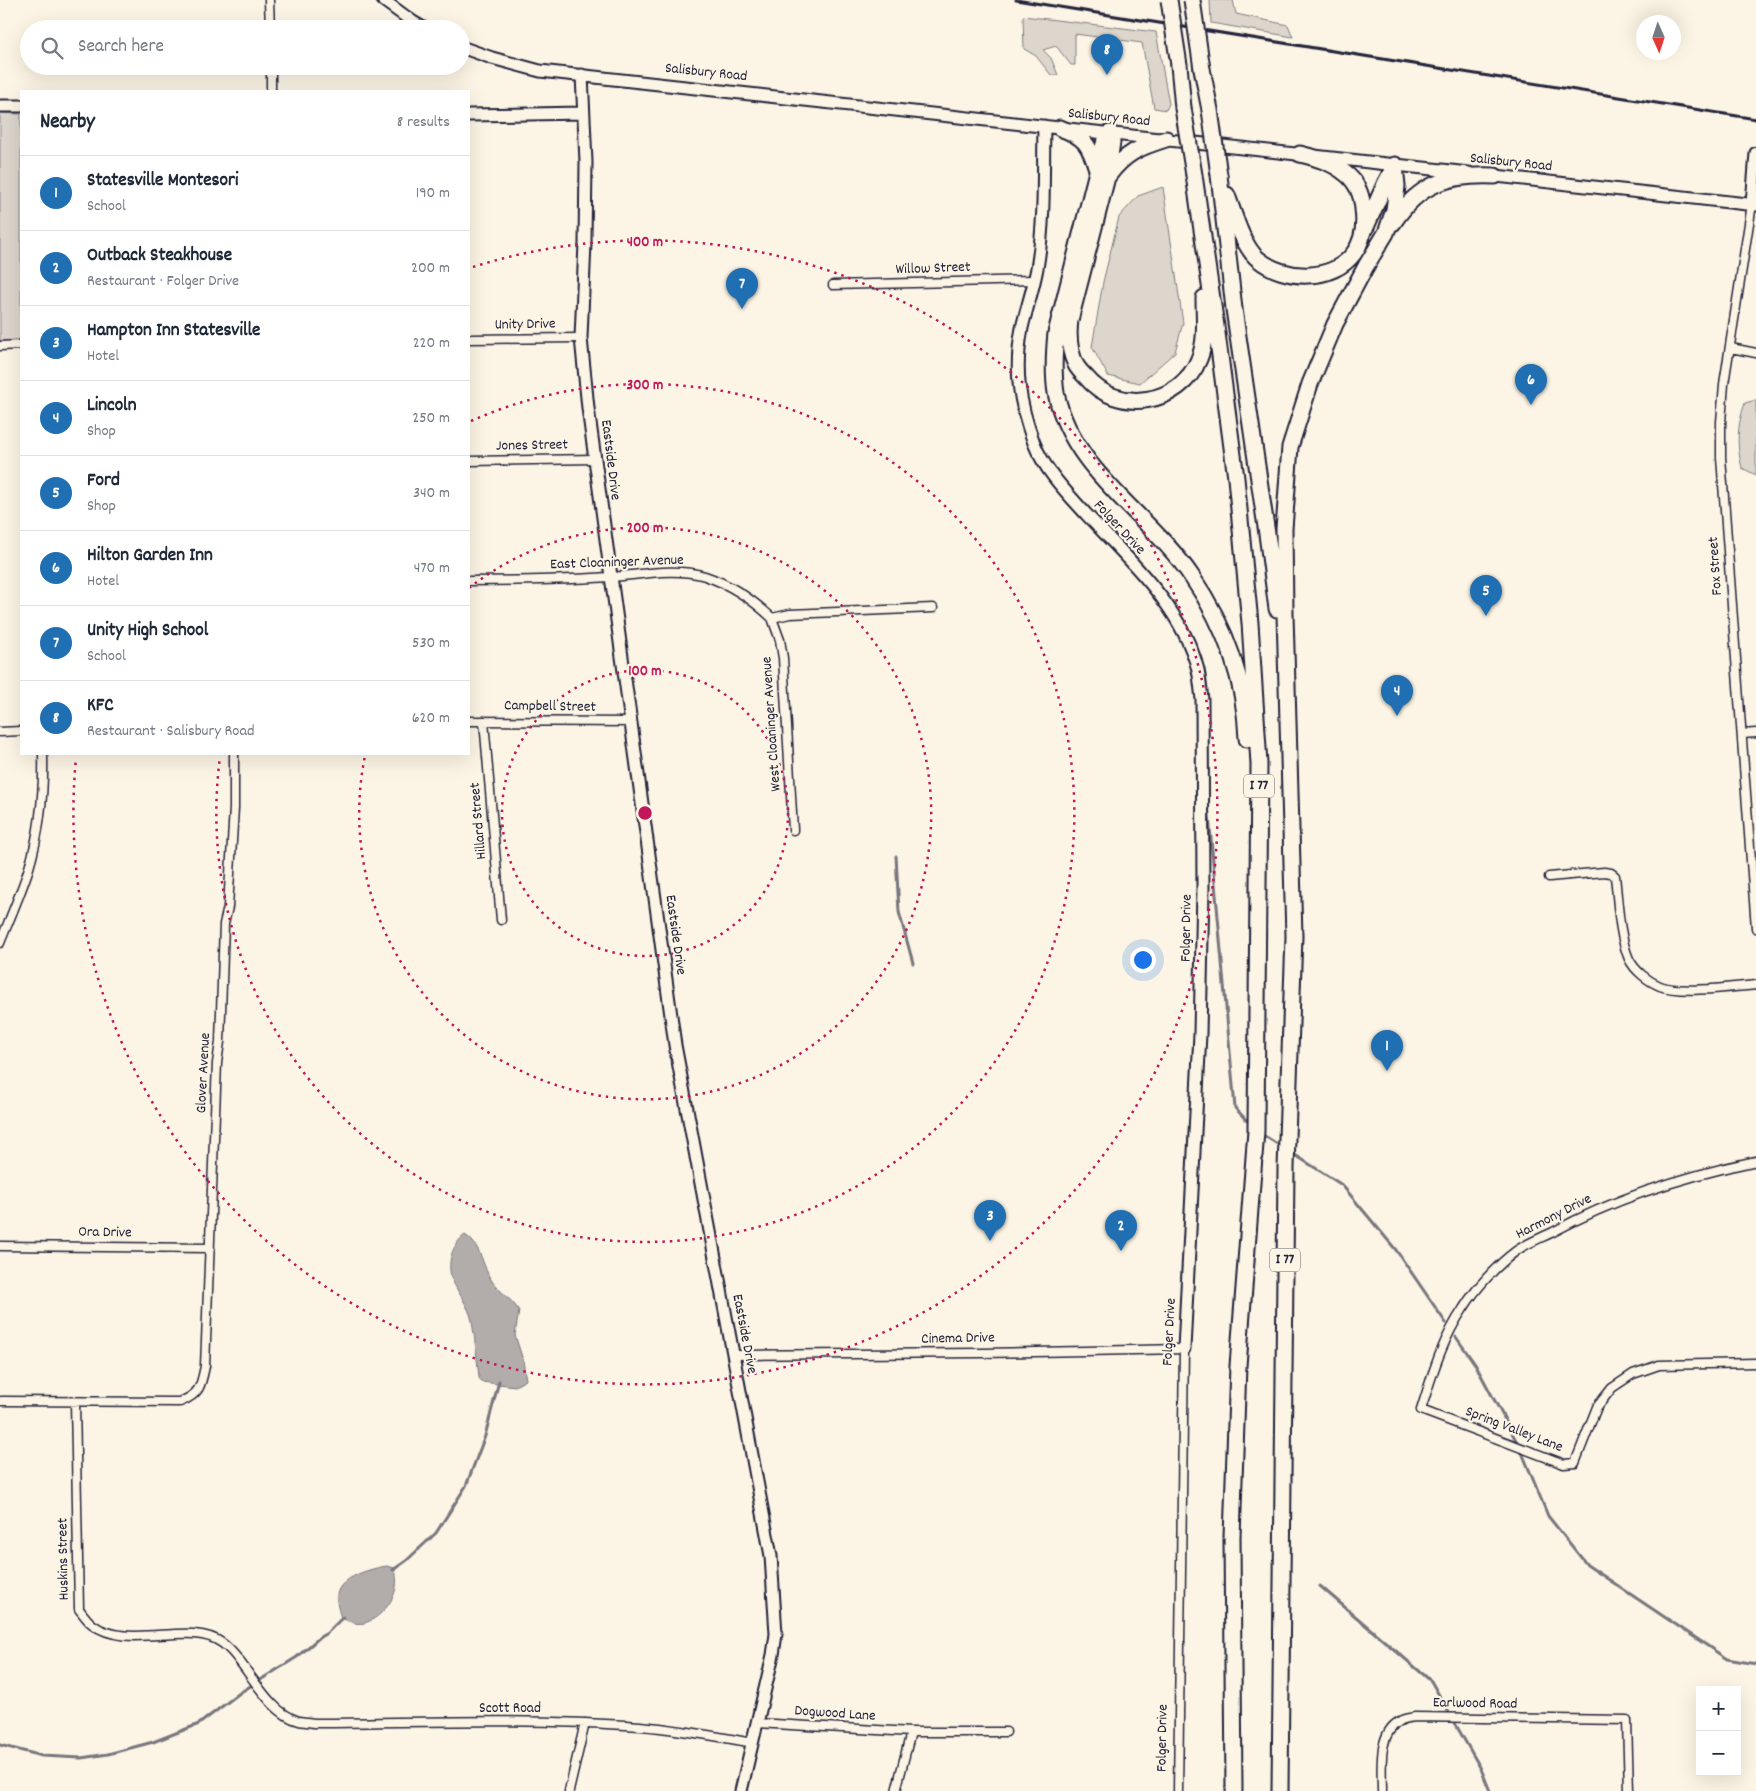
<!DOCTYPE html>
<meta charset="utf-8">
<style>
:root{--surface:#fff;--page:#f2f2f3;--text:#1f2937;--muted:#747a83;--line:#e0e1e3;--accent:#1f6fb2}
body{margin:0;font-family:Dekko,sans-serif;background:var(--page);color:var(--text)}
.controls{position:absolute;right:15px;bottom:15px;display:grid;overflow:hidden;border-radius:0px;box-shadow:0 5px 20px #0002}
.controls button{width:45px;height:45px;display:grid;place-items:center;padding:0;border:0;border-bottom:1px solid var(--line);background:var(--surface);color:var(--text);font:25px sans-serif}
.compass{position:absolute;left:1636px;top:15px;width:45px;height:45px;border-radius:50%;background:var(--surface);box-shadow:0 5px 20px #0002;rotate:177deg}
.you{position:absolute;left:1142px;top:959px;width:18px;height:18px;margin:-12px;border:4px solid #fff;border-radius:50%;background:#1a73e8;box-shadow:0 0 0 8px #1a73e833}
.badge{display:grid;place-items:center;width:32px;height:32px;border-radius:50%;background:var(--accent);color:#fff;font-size:16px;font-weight:700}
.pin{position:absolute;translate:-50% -41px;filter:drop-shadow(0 1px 2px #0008)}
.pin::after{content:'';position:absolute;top:26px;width:18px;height:15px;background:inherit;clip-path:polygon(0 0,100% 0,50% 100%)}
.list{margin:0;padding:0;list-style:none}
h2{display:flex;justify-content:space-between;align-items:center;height:65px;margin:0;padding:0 20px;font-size:21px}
h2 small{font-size:16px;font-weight:400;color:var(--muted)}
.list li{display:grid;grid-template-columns:32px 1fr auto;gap:15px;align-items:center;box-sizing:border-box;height:75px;padding:0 20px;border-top:1px solid var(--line)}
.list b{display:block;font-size:19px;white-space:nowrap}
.list p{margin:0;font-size:16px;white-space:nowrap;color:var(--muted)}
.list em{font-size:16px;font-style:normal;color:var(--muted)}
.icon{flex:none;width:28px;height:28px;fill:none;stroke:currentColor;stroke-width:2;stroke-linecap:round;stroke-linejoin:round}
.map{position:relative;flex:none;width:1756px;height:1791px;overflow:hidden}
.search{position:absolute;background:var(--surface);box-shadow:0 5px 20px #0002;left:20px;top:20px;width:450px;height:55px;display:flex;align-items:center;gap:12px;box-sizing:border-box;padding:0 18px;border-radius:28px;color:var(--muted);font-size:19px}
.panel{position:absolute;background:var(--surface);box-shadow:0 5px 20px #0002;left:20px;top:90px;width:450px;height:665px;border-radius:0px}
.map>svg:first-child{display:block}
</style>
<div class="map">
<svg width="1756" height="1791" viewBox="0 0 1756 1791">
<rect width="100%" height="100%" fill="#fcf5e5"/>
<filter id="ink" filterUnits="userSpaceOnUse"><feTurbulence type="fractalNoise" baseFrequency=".02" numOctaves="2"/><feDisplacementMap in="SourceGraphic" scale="10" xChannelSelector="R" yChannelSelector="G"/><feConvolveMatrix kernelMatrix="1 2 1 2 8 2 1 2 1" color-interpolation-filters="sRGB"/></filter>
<g filter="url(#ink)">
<!-- green -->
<path fill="#dcd6cc" stroke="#7f7c84" d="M1210 0H1233L1236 14 1288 25 1293 37 1211 23Z
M1023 16 1156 32 1169 104 1166 110 1154 108 1142 43 1075 34V65H1071L1056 46 1043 50 1051 58 1058 75H1051L1036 56 1024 49Z
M0 113 21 114V340L0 341Z
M1163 187 1183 323 1175 352 1140 383 1108 376 1092 347 1103 282 1119 217 1138 196Z
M1756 400V475L1742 468C1736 444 1737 426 1745 403Z"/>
<!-- water -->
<path fill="#b2adab" stroke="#78757e" d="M465 1235C482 1245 482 1267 492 1281 500 1292 512 1299 519 1311L515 1335 523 1360 526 1380 515 1386 482 1382 479 1378C477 1358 475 1340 472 1321 469 1305 455 1290 451 1276 447 1262 453 1243 465 1235Z
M387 1566 395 1568C396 1574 397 1581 396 1587 394 1602 378 1620 364 1623 356 1625 348 1621 341 1618 339 1611 336 1603 337 1595 339 1577 372 1568 387 1566Z"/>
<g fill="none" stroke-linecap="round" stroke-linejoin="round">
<!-- stream -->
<path stroke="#78757e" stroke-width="3" d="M1208 805 1235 1108 1250 1124
M896 856 899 912 913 963
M1260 1133 1282 1147
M1292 1153 1342 1185 1396 1250 1446 1323
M1456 1337 1475 1364 1518 1444
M1521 1450 1548 1516 1587 1565 1727 1659 1756 1664
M393 1570 406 1561 436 1533 466 1486 485 1436 499 1381
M1320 1586 1431 1681 1481 1769 1490 1791
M0 1745 42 1756 81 1758 108 1754 153 1742 199 1724 241 1692 297 1657 320 1637 327 1633 343 1617"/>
<defs>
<path id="street" d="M269 0 270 29
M271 66V91
M1752 204 1724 384 1721 422V457L1756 928
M833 285 1034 280
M469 339 581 338
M0 346 21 345
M1731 348 1756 353
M469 461 595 459
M469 581C516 581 563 580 610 577 641 575 674 567 705 576 732 585 752 599 772 618L790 614 933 608
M772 618 780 640 783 658 793 830
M469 721 632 722
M484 721 501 920
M0 732 21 731
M1742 734 1756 733
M1549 877 1604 872 1611 873 1615 876C1618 902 1619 936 1629 959 1635 971 1648 981 1660 986 1679 994 1734 987 1756 985
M0 943C10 918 21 893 29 868 40 831 44 792 43 754
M1756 1161C1685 1176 1617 1197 1553 1232 1541 1238 1527 1243 1516 1251 1496 1266 1476 1288 1463 1309 1442 1340 1432 1375 1421 1410L1564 1464 1575 1463 1597 1407 1612 1388 1633 1374 1659 1365 1756 1363
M0 1246 210 1248
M733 1355 982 1353 1184 1349 1178 1791
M1 1401 180 1402C200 1394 201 1386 205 1366L217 1063 220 1042 224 924 228 907 234 808V754
M75 1402 79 1609C83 1614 87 1620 92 1624 128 1652 190 1619 222 1643 229 1648 235 1655 240 1662 256 1682 273 1714 299 1721 304 1722 309 1722 314 1723 423 1722 532 1718 640 1726 678 1729 715 1736 753 1743
M757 1723 911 1732H1006
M569 1791 585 1723
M896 1791 911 1732
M1382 1791C1382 1769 1377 1733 1400 1721 1404 1718 1410 1718 1415 1717L1627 1720 1629 1791"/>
<path id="secondary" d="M383 0 413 22 425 29
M461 47 492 58 540 71 1469 173
M582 75 586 162 585 243 581 338 588 408 675 1045 771 1556 776 1634 773 1655 741 1791
M0 106H21
M469 115 583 113
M1044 126C1043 171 1045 217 1038 262 1035 284 1027 306 1022 328 1014 370 1019 403 1034 443 1045 471 1067 493 1087 515 1130 561 1182 607 1198 670 1200 680 1201 691 1202 700L1203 888 1200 1034 1184 1349
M1487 175 1756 205
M1752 204 1756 153"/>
<path id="highway" d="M1179 65 1183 108
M1202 69 1210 110
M1060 128C1085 137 1089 144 1097 169
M1110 133 1104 144 1056 333C1054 353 1053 373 1056 393 1072 472 1150 514 1192 577 1225 625 1245 680 1247 739
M1112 142 1107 177 1070 320C1068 336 1069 351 1076 365 1078 369 1082 373 1086 377 1117 415 1181 405 1199 359 1207 340 1204 318 1204 298
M1194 175 1217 333 1236 478 1250 623 1259 764 1256 1131 1238 1366 1232 1537 1234 1791
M1219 175 1234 309 1267 534 1277 609
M1108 176C1125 153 1140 147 1166 139
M1227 195C1234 214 1243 247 1258 259 1284 281 1333 282 1354 253 1364 240 1365 224 1363 209 1362 196 1357 182 1345 173 1332 162 1316 158 1300 154
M1393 223C1419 183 1449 174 1495 176
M1366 227 1385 184 1395 165
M1280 1791 1286 1168 1294 936 1285 614 1284 529 1290 447 1310 384 1335 324 1366 266 1386 233 1394 210 1397 186 1395 165"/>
</defs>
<!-- street casing -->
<use href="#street" stroke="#22223b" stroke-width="11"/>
<!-- secondary casing -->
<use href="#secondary" stroke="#22223b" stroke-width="15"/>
<!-- highway casing -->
<use href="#highway" stroke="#22223b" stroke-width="19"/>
<!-- street -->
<use href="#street" stroke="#fcf5e5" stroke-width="8"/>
<!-- secondary -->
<use href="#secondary" stroke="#fcf5e5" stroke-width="11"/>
<!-- highway -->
<use href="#highway" stroke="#fcf5e5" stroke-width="15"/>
<!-- rail -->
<path stroke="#22223b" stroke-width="3" d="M1016 0 1756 119"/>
<defs>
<path id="highway-bridge" d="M1169 0 1179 65
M1192 0 1202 69
M1183 108 1194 175
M1210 110 1219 175"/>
</defs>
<!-- highway-bridge casing -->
<use href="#highway-bridge" stroke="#22223b" stroke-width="19" stroke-linecap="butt"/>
<!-- highway-bridge -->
<use href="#highway-bridge" stroke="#fcf5e5" stroke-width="15"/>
</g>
</g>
<!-- distance rings -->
<g fill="none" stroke="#c2185b" stroke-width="2.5" stroke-dasharray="2.5 5">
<circle cx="645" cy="813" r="143"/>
<path d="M469 588A286 286 0 1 1 365 756"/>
<path d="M471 421A429 429 0 1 1 220 757"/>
<path d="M473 267A572 572 0 1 1 76 758"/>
</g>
<g text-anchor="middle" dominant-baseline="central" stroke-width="4.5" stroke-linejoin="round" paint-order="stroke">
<!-- shield labels -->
<g fill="#fcf5e5" stroke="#63616e" stroke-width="1">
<rect x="1244" y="774.5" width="30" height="23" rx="4"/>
<rect x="1270" y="1248.5" width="30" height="23" rx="4"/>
</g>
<g font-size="14" font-weight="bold" fill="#22223b">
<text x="1259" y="786">I 77</text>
<text x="1285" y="1260">I 77</text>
</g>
<!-- street labels -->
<g font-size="15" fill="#22223b" stroke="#fcf5e5">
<text transform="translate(706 73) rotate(6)">Salisbury Road</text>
<text transform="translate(1109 118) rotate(6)">Salisbury Road</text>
<text transform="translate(1511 163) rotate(6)">Salisbury Road</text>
<text transform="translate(933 269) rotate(-2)">Willow Street</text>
<text transform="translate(525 325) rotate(-1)">Unity Drive</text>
<text transform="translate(532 446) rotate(-1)">Jones Street</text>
<text transform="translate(610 460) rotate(83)">Eastside Drive</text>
<text transform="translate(1119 528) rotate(47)">Folger Drive</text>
<text transform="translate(617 563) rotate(-2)">East Cloaninger Avenue</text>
<text transform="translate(1716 566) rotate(-94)">Fox Street</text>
<text transform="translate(550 707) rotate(1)">Campbell Street</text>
<text transform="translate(772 724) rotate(-94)">West Cloaninger Avenue</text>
<text transform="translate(479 821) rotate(-95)">Hillard Street</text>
<text transform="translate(1187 928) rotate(-89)">Folger Drive</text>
<text transform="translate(675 935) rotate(82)">Eastside Drive</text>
<text transform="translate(204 1073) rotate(-87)">Glover Avenue</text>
<text transform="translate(1554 1217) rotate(-27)">Harmony Drive</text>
<text transform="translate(105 1233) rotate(1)">Ora Drive</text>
<text transform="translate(1170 1332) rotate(-87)">Folger Drive</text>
<text transform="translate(744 1334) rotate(79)">Eastside Drive</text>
<text transform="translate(958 1339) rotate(-1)">Cinema Drive</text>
<text transform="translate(1514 1430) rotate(21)">Spring Valley Lane</text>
<text transform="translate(64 1559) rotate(-91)">Huskins Street</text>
<text transform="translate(1475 1704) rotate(1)">Earlwood Road</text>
<text x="510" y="1709">Scott Road</text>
<text transform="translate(835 1714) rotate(4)">Dogwood Lane</text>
<text transform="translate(1163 1738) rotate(-89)">Folger Drive</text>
</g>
</g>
<circle cx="645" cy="813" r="8" fill="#c2185b" stroke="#fcf5e5" stroke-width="2.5"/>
<g font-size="15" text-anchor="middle" font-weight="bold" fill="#c2185b" stroke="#fcf5e5" stroke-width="4.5" stroke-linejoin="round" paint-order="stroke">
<text x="645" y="246">400 m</text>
<text x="645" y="389">300 m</text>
<text x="645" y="532">200 m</text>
<text x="645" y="675">100 m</text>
</g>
</svg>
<div class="controls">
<button>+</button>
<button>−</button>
</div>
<svg class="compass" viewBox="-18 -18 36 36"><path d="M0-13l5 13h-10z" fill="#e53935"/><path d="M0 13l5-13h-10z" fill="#747a83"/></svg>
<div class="you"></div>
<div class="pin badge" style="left:1387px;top:1071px">1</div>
<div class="pin badge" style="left:1121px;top:1251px">2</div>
<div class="pin badge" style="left:990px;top:1241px">3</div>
<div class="pin badge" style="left:1397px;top:716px">4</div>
<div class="pin badge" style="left:1486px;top:616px">5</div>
<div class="pin badge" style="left:1531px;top:405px">6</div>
<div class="pin badge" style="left:742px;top:309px">7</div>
<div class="pin badge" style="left:1107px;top:75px">8</div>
<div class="search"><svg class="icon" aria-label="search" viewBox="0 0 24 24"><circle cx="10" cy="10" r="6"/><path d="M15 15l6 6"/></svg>Search here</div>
<section class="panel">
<h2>Nearby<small>8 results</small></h2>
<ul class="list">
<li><span class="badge">1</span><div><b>Statesville Montesori</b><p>School</p></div><em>190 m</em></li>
<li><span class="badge">2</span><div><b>Outback Steakhouse</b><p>Restaurant · Folger Drive</p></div><em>200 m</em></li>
<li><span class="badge">3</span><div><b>Hampton Inn Statesville</b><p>Hotel</p></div><em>220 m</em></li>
<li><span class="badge">4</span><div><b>Lincoln</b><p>Shop</p></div><em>250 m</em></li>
<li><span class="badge">5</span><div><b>Ford</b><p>Shop</p></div><em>340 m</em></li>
<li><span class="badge">6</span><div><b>Hilton Garden Inn</b><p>Hotel</p></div><em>470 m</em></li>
<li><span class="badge">7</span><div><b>Unity High School</b><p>School</p></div><em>530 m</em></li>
<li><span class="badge">8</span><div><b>KFC</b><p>Restaurant · Salisbury Road</p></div><em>620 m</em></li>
</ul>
</section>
</div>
